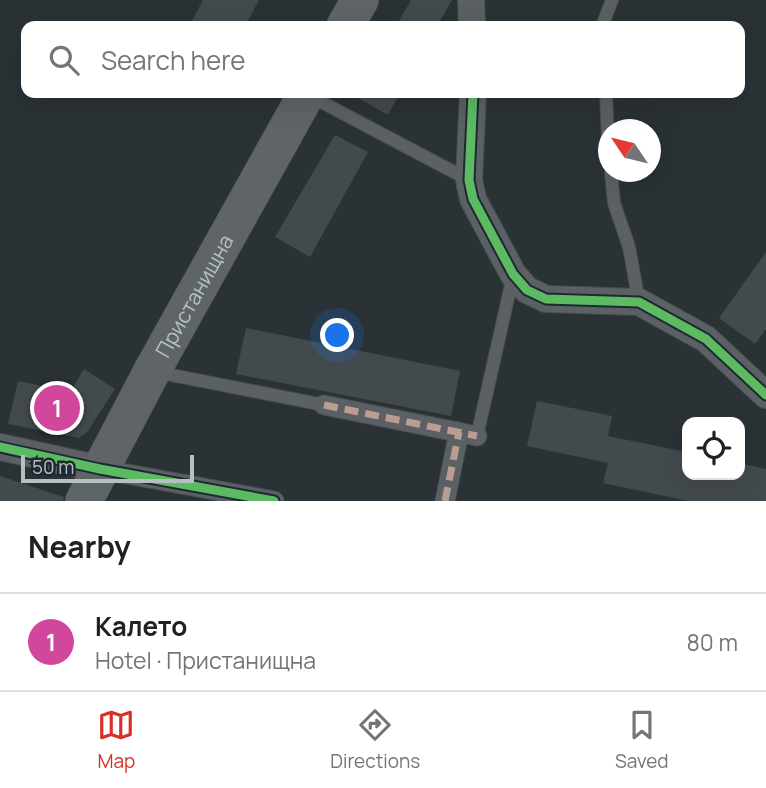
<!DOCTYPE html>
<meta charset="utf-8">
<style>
:root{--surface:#fff;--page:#f2f2f2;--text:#202124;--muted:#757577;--line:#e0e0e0;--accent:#d93025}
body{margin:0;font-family:Manrope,sans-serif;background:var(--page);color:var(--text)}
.controls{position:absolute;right:21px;bottom:21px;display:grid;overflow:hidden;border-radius:14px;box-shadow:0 7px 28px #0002}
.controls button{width:63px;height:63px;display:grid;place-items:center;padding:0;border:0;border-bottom:2px solid var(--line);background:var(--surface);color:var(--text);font:35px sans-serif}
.compass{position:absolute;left:598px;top:119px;width:63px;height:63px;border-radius:50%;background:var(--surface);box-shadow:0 7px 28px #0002;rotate:305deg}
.scale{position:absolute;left:21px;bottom:18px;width:173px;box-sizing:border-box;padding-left:7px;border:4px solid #b5c0c6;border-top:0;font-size:19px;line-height:24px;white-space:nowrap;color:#b5c0c6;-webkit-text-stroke:5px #1e2a30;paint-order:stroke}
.you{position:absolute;left:338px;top:336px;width:24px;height:24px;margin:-18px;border:5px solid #fff;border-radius:50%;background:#1a73e8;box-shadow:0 0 0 10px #1a73e833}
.badge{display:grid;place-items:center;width:46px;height:46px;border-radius:50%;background:var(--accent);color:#fff;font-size:23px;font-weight:700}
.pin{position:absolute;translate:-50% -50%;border:4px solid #fff;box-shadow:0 2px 7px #0006}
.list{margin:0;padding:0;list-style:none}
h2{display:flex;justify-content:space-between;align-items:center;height:91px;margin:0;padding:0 28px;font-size:30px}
h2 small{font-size:23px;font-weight:400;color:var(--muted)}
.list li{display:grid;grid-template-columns:46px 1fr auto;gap:21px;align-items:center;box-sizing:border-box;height:98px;padding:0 28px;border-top:2px solid var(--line)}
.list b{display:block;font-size:26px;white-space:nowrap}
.list p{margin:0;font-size:23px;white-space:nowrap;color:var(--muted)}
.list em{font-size:23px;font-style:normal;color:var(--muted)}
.icon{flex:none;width:38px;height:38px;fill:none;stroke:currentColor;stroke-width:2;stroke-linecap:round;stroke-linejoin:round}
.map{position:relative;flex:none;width:766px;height:501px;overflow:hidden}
.search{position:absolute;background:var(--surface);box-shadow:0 7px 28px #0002;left:21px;right:21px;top:21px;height:77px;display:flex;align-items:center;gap:18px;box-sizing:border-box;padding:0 24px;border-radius:14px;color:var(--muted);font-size:26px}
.sheet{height:189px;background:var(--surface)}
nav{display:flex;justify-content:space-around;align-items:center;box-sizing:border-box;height:98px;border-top:2px solid var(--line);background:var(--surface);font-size:19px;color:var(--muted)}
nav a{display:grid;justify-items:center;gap:4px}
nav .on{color:var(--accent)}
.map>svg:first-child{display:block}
</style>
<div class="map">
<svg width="766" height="501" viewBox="0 0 766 501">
<rect width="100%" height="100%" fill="#2a3236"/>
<!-- building -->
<path fill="#434a4e" d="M203 0H259L245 26H189Z
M411 0H452L437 26H396Z
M349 93H400L388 115Z
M335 135 368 152 310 257 275 237Z
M766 252V329L755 344 719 318Z
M246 328 460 371 451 416 236 374Z
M84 369 115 389 88 431 79 438 8 424 18 381 70 392Z
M537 401 612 416 608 436 687 452V475H740V463L766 469V501H688L603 483 608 463 527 446Z
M0 476 64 497 63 501H0Z"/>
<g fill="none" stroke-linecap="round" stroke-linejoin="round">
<defs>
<path id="service" d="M602 26 612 0
M606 93 608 140
M310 96 469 180
M611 172 614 203 629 247 639 302
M156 372 324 405
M477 436 513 276"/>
<path id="pedestrian" d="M324 405 477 436
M100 469 274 501
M445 501 459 432"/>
<path id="minor" d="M471 0 472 26
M473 93 469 180 473 199 513 274 527 290 546 299 639 302 706 339 766 395
M0 447 100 469"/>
<g id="secondary">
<path d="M345 26 360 0"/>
<path id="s1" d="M84 501 152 371 307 93"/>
</g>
</defs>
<!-- service casing -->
<use href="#service" stroke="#484e51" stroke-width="14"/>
<!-- pedestrian casing -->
<use href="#pedestrian" stroke="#484e51" stroke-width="21"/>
<!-- minor casing -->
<use href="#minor" stroke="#484e51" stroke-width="28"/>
<!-- secondary casing -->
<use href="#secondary" stroke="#484e51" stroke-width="38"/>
<!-- service -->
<use href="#service" stroke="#5a6064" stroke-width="12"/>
<!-- pedestrian -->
<use href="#pedestrian" stroke="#5a6064" stroke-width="19"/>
<!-- minor -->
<use href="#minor" stroke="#5a6064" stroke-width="26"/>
<!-- secondary -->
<use href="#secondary" stroke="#5e6468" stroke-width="37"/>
<!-- quiet -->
<path stroke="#b99d93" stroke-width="7" stroke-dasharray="14 7" stroke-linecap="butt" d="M324 405 477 436
M445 501 459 432"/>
<defs>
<path id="cycleway" d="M473 93 469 180 473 199 513 274 527 290 546 299 639 302 706 339 766 395
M0 447 100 469 274 501"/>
</defs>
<!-- cycleway casing -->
<use href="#cycleway" stroke="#1e2a30" stroke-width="13"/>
<!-- cycleway -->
<use href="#cycleway" stroke="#5cba63" stroke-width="9"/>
</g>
<g text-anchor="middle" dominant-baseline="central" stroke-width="5" stroke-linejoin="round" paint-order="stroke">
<!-- street labels -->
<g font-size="21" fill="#b5c0c6" stroke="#1e2a30">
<text stroke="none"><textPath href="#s1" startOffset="233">Пристанищна</textPath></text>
</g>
</g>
</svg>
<div class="controls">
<button><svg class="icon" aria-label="locate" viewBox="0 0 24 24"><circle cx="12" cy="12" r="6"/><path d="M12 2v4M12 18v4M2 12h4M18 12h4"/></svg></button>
</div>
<svg class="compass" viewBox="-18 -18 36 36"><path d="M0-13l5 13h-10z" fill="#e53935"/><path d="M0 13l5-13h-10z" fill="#757577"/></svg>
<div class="scale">50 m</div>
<div class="you"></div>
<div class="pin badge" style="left:57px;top:408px;background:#d1479c">1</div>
<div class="search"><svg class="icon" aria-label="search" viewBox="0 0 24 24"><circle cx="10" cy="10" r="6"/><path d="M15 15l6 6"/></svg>Search here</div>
</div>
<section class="sheet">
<h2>Nearby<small></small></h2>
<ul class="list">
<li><span class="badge" style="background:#d1479c">1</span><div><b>Калето</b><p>Hotel · Пристанищна</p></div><em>80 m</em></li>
</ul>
</section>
<nav>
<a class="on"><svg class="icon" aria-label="map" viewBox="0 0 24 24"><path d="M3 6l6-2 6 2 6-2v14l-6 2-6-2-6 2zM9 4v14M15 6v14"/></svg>Map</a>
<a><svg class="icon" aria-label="directions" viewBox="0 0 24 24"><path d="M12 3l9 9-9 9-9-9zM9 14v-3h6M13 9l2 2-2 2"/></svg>Directions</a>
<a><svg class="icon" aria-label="saved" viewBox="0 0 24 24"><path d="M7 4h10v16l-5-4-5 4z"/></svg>Saved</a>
</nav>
